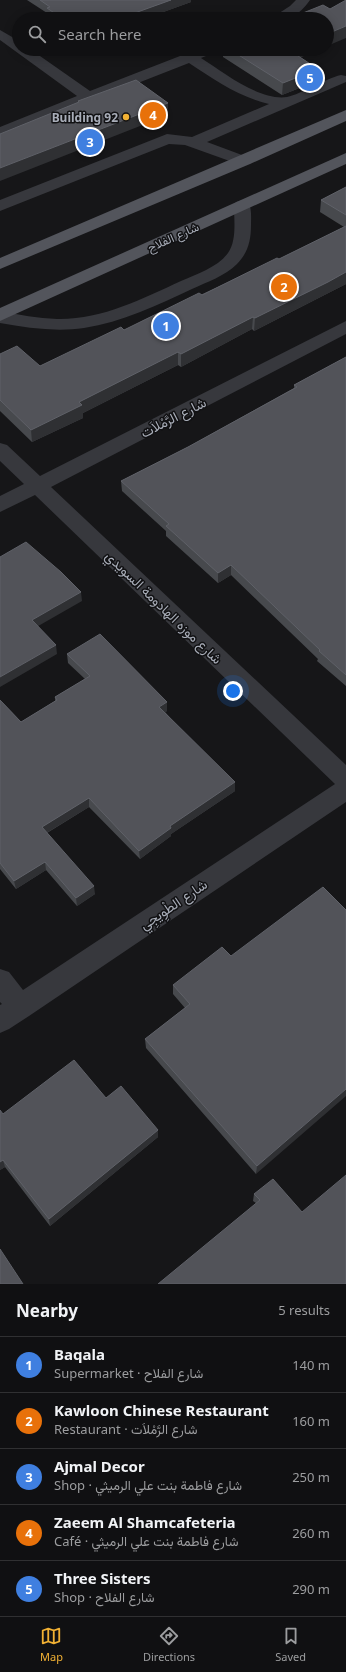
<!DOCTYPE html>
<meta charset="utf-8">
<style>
:root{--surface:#101012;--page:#19191b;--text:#f1f3f6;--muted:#9c9d9f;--line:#303032;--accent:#f2b134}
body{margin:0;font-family:"Noto Sans",Vazirmatn,sans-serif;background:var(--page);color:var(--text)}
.you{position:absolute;left:233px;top:691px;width:14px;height:14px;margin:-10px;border:3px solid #fff;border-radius:50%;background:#1a73e8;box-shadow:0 0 0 6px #1a73e833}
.badge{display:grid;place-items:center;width:26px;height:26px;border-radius:50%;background:var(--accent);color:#fff;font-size:13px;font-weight:700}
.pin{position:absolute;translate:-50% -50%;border:2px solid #fff;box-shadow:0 1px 4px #0006}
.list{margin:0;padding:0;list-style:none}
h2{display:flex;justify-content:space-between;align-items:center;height:52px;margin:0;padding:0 16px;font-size:17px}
h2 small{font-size:13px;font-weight:400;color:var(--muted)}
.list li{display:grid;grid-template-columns:26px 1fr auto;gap:12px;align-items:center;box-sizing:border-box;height:56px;padding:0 16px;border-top:1px solid var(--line)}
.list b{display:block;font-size:15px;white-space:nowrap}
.list p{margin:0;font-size:13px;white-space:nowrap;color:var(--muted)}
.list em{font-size:13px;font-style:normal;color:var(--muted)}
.icon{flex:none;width:22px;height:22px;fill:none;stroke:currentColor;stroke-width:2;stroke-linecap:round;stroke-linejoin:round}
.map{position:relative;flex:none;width:346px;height:1284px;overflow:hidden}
.search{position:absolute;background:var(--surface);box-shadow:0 2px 10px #0003;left:12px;right:12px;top:12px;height:44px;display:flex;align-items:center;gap:10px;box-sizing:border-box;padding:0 14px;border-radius:22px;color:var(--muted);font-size:15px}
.sheet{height:332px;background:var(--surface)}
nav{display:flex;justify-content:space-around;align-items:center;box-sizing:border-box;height:56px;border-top:1px solid var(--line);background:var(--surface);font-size:11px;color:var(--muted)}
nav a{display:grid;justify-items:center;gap:2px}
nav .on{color:var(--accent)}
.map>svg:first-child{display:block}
</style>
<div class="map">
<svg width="346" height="1284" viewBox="0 0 346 1284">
<rect width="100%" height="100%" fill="#161618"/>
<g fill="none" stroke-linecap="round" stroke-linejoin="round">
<!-- minor -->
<path fill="#37383d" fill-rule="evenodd" d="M296 0H310C298 17 289 19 270 19L290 6Z
M0 30 19 41V49H30L90 91 198 49H218L216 52 201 58C223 72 259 101 287 97 302 94 324 79 341 75L346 76V82L207 142 250 158 252 161 250 164H238L185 145 169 144 0 211V200L162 136 167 134 192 137 269 104C239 97 215 80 189 63L0 137V127L77 96 0 40Z
M242 200 248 202C252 208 251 218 251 225 251 240 248 253 237 264 225 276 207 282 192 289 158 305 122 322 84 328 56 332 28 328 0 323V311C19 315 38 318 57 319 101 320 142 299 181 281 197 274 218 267 228 253 237 240 234 220 234 205L236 202Z
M346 321V334L51 487 346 765V802L29 1016 9 1029 0 1033V1005L2 1004 0 1002V969L9 972 23 990 335 784 35 495 0 512V496L24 484 0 461V443L7 445 40 476Z"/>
<!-- major -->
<path fill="#53555c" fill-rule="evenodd" d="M346 110V121L250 164 0 269V258Z
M346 153V164L0 321V308Z"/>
</g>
<!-- wall -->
<path fill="#47494d" d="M27 0H191V2L144 19H51L47 17V13Z
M223 49H320L300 57 318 69 317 81 282 95 223 57Z
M346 187V284L254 331 252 329 181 367 178 365 83 413V418L32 442 0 411V354L40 366 124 330 279 259 344 227 320 212 321 200Z
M346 357V686L317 661 318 659 231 575 218 583 166 536V531L122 491 121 481 188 447 294 388V385Z
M67 654 167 711 165 712 235 791 171 834V836L140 859 89 807 47 833 95 894 77 906 46 870 16 889 0 869V700L21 722 55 701V697L85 679 68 663Z
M346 910 256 1174 146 1048 145 1039 185 1008 173 994V985L231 956Z
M106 1098 158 1130V1137L50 1226 5 1167 0 1170 3 1114Z
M254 1194 302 1212 346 1284 256 1203 253 1201Z"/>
<!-- shaded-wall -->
<path fill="#2f3033" d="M171 0H191V2L144 19H118Z
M346 26V38L327 46V34Z
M292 49H320L288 63 289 50Z
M318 69 317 81 282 95 283 83Z
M168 103V115L0 181V168Z
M346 272V284L254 331 255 318Z
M253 317 252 329 181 367V354Z
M178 352V365L83 413V418L32 442 31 430 79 402Z
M231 565V575L218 583V573Z
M81 592 82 601 33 629 32 620Z
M56 645 57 654 0 687V677Z
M167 702V711L159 716V707Z
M235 782V791L171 834V836L140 859 139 851 170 826Z
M89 798V807L43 835 42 827Z
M45 862 46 870 16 889 14 881Z
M94 886 95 894 77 906 76 898Z
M346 1089V1096L256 1174 257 1166Z
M158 1130V1137L50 1226 49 1219Z
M3 1160 5 1167 0 1170V1162Z"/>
<!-- building -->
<path fill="#525359" stroke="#5f6168" d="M40 0H171L118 19H63L47 8 50 7Z
M346 0V26L327 34V19H288L323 5 330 9Z
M229 49H292L289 50 318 69 283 83Z
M136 80 168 103 0 168V134L79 102 78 101Z
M346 187V215L321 200Z
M346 226V272L328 282 255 318 253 317 181 354 178 352 79 402 82 405 31 430 0 400V354L17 346 40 366 121 327 124 330 199 293 202 295 277 258 279 259Z
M346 357V675L319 651 320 650 231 565 218 573 166 526 169 524 121 481 188 447 297 387 294 385Z
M26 542 61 572 81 592 32 620 56 645 0 677V557Z
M100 634 167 702 159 707 235 782 170 826 171 828 139 851 89 798 42 827 94 886 76 898 45 862 14 881 0 863V700L21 722 57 700 55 697 90 676 67 654Z
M323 887 346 910V1089L257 1166 145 1039 190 1004 173 985 222 947 231 956Z
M74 1060 106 1098 121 1086 158 1130 49 1219 3 1160 0 1162V1110L3 1114Z
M346 1175V1284H158L260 1200 254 1194 273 1179 302 1212Z
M0 1249 23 1284H0Z"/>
<!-- markers -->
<circle fill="#f2b134" stroke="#111113" stroke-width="1.5" cx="126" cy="117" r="4"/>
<g text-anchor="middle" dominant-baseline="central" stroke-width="3" stroke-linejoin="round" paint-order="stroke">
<!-- far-poi labels -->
<g font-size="12" font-weight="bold" fill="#a8adb8" stroke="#111113" text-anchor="end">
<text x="118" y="117">Building 92</text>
</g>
<!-- far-street labels -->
<g font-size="12" fill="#a8adb8" stroke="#111113">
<text transform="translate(173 237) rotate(-24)">شارع الفلاح</text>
</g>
<!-- street labels -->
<g font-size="14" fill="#a8adb8" stroke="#111113">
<text transform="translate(173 417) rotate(-27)">شارع الرَّمْلاَت</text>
<text transform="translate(164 607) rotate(44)">شارع موزه الهادومة السويدي</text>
<text transform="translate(173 904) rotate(-34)">شارع الطْوِيجِي</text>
</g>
</g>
</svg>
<div class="you"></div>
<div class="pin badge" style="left:166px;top:326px;background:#3f7fe0">1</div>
<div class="pin badge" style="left:284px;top:287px;background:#e8710a">2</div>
<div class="pin badge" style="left:90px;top:142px;background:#3f7fe0">3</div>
<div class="pin badge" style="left:153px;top:115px;background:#e8710a">4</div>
<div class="pin badge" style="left:310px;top:78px;background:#3f7fe0">5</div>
<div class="search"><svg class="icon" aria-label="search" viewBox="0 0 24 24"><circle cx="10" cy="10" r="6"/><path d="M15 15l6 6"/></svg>Search here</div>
</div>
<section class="sheet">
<h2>Nearby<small>5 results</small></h2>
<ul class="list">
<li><span class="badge" style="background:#3f7fe0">1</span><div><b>Baqala</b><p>Supermarket · شارع الفلاح</p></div><em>140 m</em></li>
<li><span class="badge" style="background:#e8710a">2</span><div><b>Kawloon Chinese Restaurant</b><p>Restaurant · شارع الرَّمْلاَت</p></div><em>160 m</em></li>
<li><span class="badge" style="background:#3f7fe0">3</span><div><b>Ajmal Decor</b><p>Shop · شارع فاطمة بنت علي الرميثي</p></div><em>250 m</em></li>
<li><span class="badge" style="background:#e8710a">4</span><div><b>Zaeem Al Shamcafeteria</b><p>Café · شارع فاطمة بنت علي الرميثي</p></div><em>260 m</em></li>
<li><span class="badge" style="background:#3f7fe0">5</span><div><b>Three Sisters</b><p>Shop · شارع الفلاح</p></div><em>290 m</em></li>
</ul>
</section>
<nav>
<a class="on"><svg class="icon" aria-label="map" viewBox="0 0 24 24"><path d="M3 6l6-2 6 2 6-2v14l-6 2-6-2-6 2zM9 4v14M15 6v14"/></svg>Map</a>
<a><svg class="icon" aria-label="directions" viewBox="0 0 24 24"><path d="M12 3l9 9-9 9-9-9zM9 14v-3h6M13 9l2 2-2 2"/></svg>Directions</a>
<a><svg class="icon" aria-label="saved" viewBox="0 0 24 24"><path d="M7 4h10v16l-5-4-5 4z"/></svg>Saved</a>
</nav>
